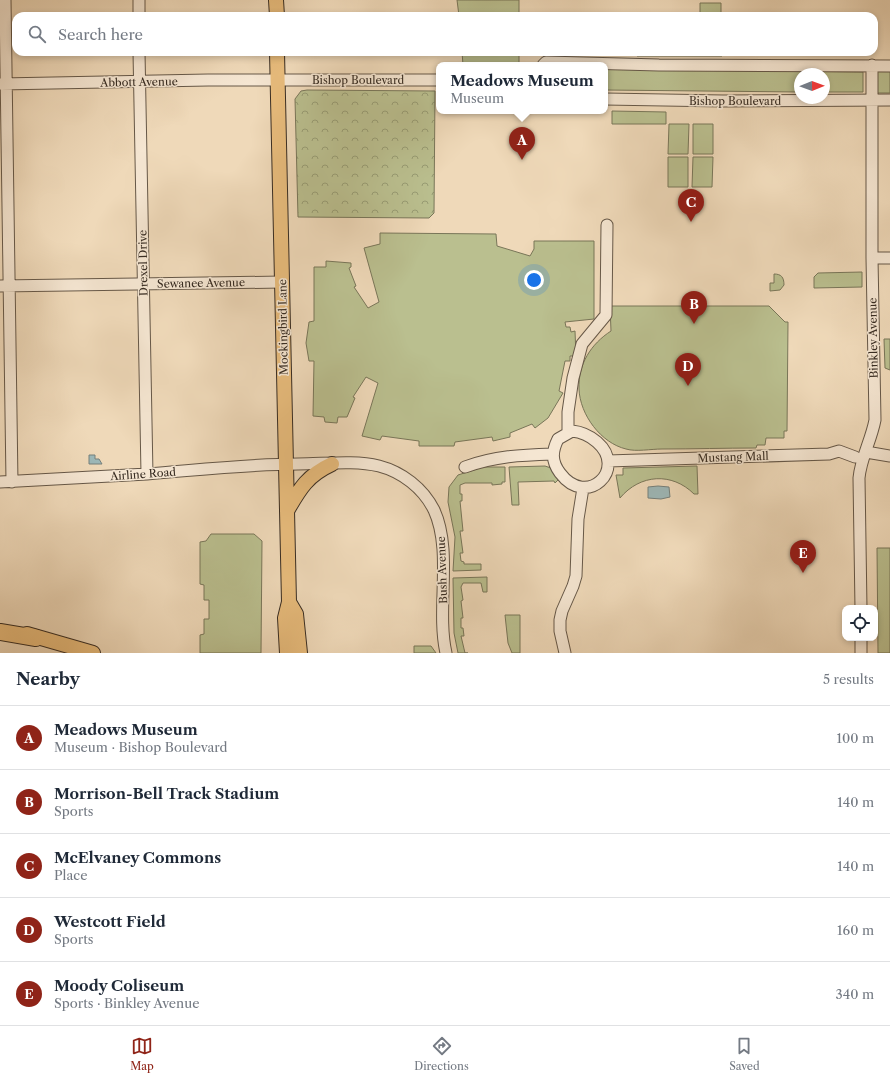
<!DOCTYPE html>
<meta charset="utf-8">
<style>
:root{--surface:#fff;--page:#f2f2f3;--text:#1f2937;--muted:#747a83;--line:#e0e1e3;--accent:#8f2418}
body{margin:0;font-family:"Libre Caslon Text",serif;background:var(--page);color:var(--text)}
.controls{position:absolute;right:12px;bottom:12px;display:grid;overflow:hidden;border-radius:8px;box-shadow:0 2px 6px #0003}
.controls button{width:36px;height:36px;display:grid;place-items:center;padding:0;border:0;border-bottom:1px solid var(--line);background:var(--surface);color:var(--text);font:20px sans-serif}
.compass{position:absolute;left:794px;top:68px;width:36px;height:36px;border-radius:50%;background:var(--surface);box-shadow:0 2px 6px #0003;rotate:89deg}
.you{position:absolute;left:534px;top:280px;width:14px;height:14px;margin:-10px;border:3px solid #fff;border-radius:50%;background:#1a73e8;box-shadow:0 0 0 6px #1a73e833}
.badge{display:grid;place-items:center;width:26px;height:26px;border-radius:50%;background:var(--accent);color:#fff;font-size:13px;font-weight:700}
.pin{position:absolute;translate:-50% -33px;filter:drop-shadow(0 1px 2px #0008)}
.pin::after{content:'';position:absolute;top:21px;width:14px;height:12px;background:inherit;clip-path:polygon(0 0,100% 0,50% 100%)}
.popup{position:absolute;left:436px;top:62px;width:172px;height:52px;box-sizing:border-box;display:grid;place-content:center;border-radius:8px;background:var(--surface);filter:drop-shadow(0 1px 3px #0005);font-size:13px;white-space:nowrap;color:var(--muted)}
.popup b{font-size:15px;color:var(--text)}
.popup::after{content:'';position:absolute;left:50%;top:100%;margin-left:-8px;border:8px solid transparent;border-top-color:var(--surface)}
.list{margin:0;padding:0;list-style:none}
h2{display:flex;justify-content:space-between;align-items:center;height:52px;margin:0;padding:0 16px;font-size:17px}
h2 small{font-size:13px;font-weight:400;color:var(--muted)}
.list li{display:grid;grid-template-columns:26px 1fr auto;gap:12px;align-items:center;box-sizing:border-box;height:64px;padding:0 16px;border-top:1px solid var(--line)}
.list b{display:block;font-size:15px;white-space:nowrap}
.list p{margin:0;font-size:13px;white-space:nowrap;color:var(--muted)}
.list em{font-size:13px;font-style:normal;color:var(--muted)}
.icon{flex:none;width:22px;height:22px;fill:none;stroke:currentColor;stroke-width:2;stroke-linecap:round;stroke-linejoin:round}
.map{position:relative;flex:none;width:890px;height:653px;overflow:hidden}
.search{position:absolute;background:var(--surface);box-shadow:0 2px 6px #0003;left:12px;right:12px;top:12px;height:44px;display:flex;align-items:center;gap:10px;box-sizing:border-box;padding:0 14px;border-radius:12px;color:var(--muted);font-size:15px}
.sheet{height:372px;background:var(--surface)}
nav{display:flex;justify-content:space-around;align-items:center;box-sizing:border-box;height:56px;border-top:1px solid var(--line);background:var(--surface);font-size:11px;color:var(--muted)}
nav a{display:grid;justify-items:center;gap:2px}
nav .on{color:var(--accent)}
.map>svg:first-child{display:block}
</style>
<div class="map">
<svg width="890" height="653" viewBox="0 0 890 653">
<defs>
<pattern id="park-crowns" width="20" height="18" patternUnits="userSpaceOnUse"><rect width="20" height="18" fill="#babf8f"/><path d="M2 6a3 3 0 1 1 6 0M12 15a3 3 0 1 1 6 0" fill="none" stroke="#989c74"/></pattern>
</defs>
<rect width="100%" height="100%" fill="#efd9b9"/>
<filter id="stains"><feTurbulence type="fractalNoise" baseFrequency=".005" numOctaves="4"/><feColorMatrix values="0 0 0 0 .2 0 0 0 0 .09 0 0 0 0 .02 0 0 0 .5 -.17"/></filter>
<radialGradient id="worn" r=".72"><stop offset=".6" stop-color="#630" stop-opacity="0"/><stop offset="1" stop-color="#630" stop-opacity=".3"/></radialGradient>
<!-- green -->
<path fill="#babf8f" stroke="#797659" d="M457 0H519V16H459Z
M700 3H721V16H700Z
M462 52H519V65H463Z
M637 52H722V56H637Z
M605 69 863 72V92H824V74H800V92L605 90Z
M877 70H890V93H876Z
M612 111 666 112V124H612Z
M669 124H689L688 154H668Z
M693 124H713V154H693Z
M668 157H688V187H668Z
M693 157H713L712 187H692Z
M380 233 496 234 497 246 530 256 534 249V241H594V319L565 322 566 327H570L571 332 575 331 576 356H570V361H565L559 391 563 393 548 418 535 428 532 424 510 433V437L493 441 492 437 455 442 454 446H419V441L382 436 380 440 362 436 378 383 366 377 353 397 355 398 347 417H338L337 423 325 422 324 417 313 416 314 361H309L306 343 309 322 314 321V267H326V261L351 263V267L349 268 356 286 354 287 368 308 379 302 364 248 380 244Z
M862 272V287L814 288V277L818 273Z
M774 274C781 274 784 277 784 285L780 290 770 291V283H774Z
M610 306H769L785 322H788L787 431H784V438H766L765 445H757L756 448C725 448 694 449 662 449 651 449 636 452 626 449 601 443 580 415 579 389 578 364 591 344 611 331Z
M884 339H890V370L885 368Z
M545 466 554 469 559 479 555 483 554 481 518 482 519 505H512L509 467Z
M697 466 698 494H694C672 472 640 474 620 498L616 475H623V468Z
M483 467H505V482H502V484L492 485V483H465L460 485V494H462V501H460L463 531H460L463 553H460L461 561 464 562V564H481V570L453 571 455 537 448 502 449 487 458 475Z
M211 534H254L262 541 261 653H200V635L204 634V619H209V600H204V585L200 584V542L206 541Z
M877 548H890V653H878Z
M487 577V592H483L481 583H463L461 587 463 600 461 601 463 618H461V628H463L464 636H461L465 653H468H458L454 633 453 578Z
M505 615H520V653H512L508 643Z
M414 646H431L436 653H414Z"/>
<!-- park -->
<path fill="url(#park-crowns)" stroke="#797659" d="M307 90 435 91 434 213 429 218 298 217 295 99 301 91Z"/>
<!-- water -->
<path fill="#9db8b8" stroke="#75807c" d="M89 455H95V459H99L102 464H89Z
M658 486 669 487 670 497 661 499 648 498V487Z"/>
<g fill="none" stroke-linecap="round" stroke-linejoin="round">
<defs>
<path id="minor" d="M5 0 12 482
M139 0V16
M139 52 147 474
M543 65 546 62 659 65 890 66
M1 84 208 80H439
M605 99 723 101 890 100
M872 258H890
M0 286 282 282
M572 431C582 432 589 435 597 442 628 469 587 509 560 473 551 461 552 451 558 439Z
M568 432V412L573 378 582 344 606 315 607 225
M866 452 890 456
M608 461 829 454 839 451 855 457
M465 467C495 456 521 455 553 454
M0 482C49 479 98 477 147 474 198 470 248 464 298 464 324 464 354 460 379 466 402 472 423 488 434 510 453 551 436 609 446 653
M861 608 859 478C861 457 871 441 875 420L872 258V65
M861 638V653
M565 653 560 631V620L562 611 573 586 576 576 578 519 583 488"/>
<path id="major" d="M276 0 277 16
M277 52 289 602 285 618 287 653
M287 511C300 488 308 475 332 464
M289 602 296 614 300 653
M27 634 93 653"/>
<path id="highway" d="M0 632 36 638"/>
</defs>
<!-- minor casing -->
<use href="#minor" stroke="#665848" stroke-width="13"/>
<!-- major casing -->
<use href="#major" stroke="#382d23" stroke-width="16"/>
<!-- highway casing -->
<use href="#highway" stroke="#382d23" stroke-width="18"/>
<!-- minor -->
<use href="#minor" stroke="#f5e6d2" stroke-width="11"/>
<!-- major -->
<use href="#major" stroke="#e8bc7c" stroke-width="14"/>
<!-- highway -->
<use href="#highway" stroke="#e8bc7c" stroke-width="16"/>
</g>
<g text-anchor="middle" dominant-baseline="central" stroke-width="3" stroke-linejoin="round" paint-order="stroke">
<!-- street labels -->
<g font-size="11" fill="#382d23" stroke="#f5e6d2">
<text x="358" y="80">Bishop Boulevard</text>
<text transform="translate(139 82) rotate(-1)">Abbott Avenue</text>
<text x="735" y="101">Bishop Boulevard</text>
<text transform="translate(143 263) rotate(-91)">Drexel Drive</text>
<text transform="translate(201 283) rotate(-1)">Sewanee Avenue</text>
<text transform="translate(283 327) rotate(-91)">Mockingbird Lane</text>
<text transform="translate(873 338) rotate(-91)">Binkley Avenue</text>
<text transform="translate(733 457) rotate(-2)">Mustang Mall</text>
<text transform="translate(143 474) rotate(-4)">Airline Road</text>
<text transform="translate(442 570) rotate(-92)">Bush Avenue</text>
</g>
</g>
<rect width="100%" height="100%" filter="url(#stains)"/>
<rect width="100%" height="100%" fill="url(#worn)"/>
</svg>
<div class="controls">
<button><svg class="icon" aria-label="locate" viewBox="0 0 24 24"><circle cx="12" cy="12" r="6"/><path d="M12 2v4M12 18v4M2 12h4M18 12h4"/></svg></button>
</div>
<svg class="compass" viewBox="-18 -18 36 36"><path d="M0-13l5 13h-10z" fill="#e53935"/><path d="M0 13l5-13h-10z" fill="#747a83"/></svg>
<div class="you"></div>
<div class="pin badge" style="left:522px;top:160px">A</div>
<div class="popup"><b>Meadows Museum</b>Museum</div>
<div class="pin badge" style="left:694px;top:324px">B</div>
<div class="pin badge" style="left:691px;top:222px">C</div>
<div class="pin badge" style="left:688px;top:386px">D</div>
<div class="pin badge" style="left:803px;top:573px">E</div>
<div class="search"><svg class="icon" aria-label="search" viewBox="0 0 24 24"><circle cx="10" cy="10" r="6"/><path d="M15 15l6 6"/></svg>Search here</div>
</div>
<section class="sheet">
<h2>Nearby<small>5 results</small></h2>
<ul class="list">
<li><span class="badge">A</span><div><b>Meadows Museum</b><p>Museum · Bishop Boulevard</p></div><em>100 m</em></li>
<li><span class="badge">B</span><div><b>Morrison-Bell Track Stadium</b><p>Sports</p></div><em>140 m</em></li>
<li><span class="badge">C</span><div><b>McElvaney Commons</b><p>Place</p></div><em>140 m</em></li>
<li><span class="badge">D</span><div><b>Westcott Field</b><p>Sports</p></div><em>160 m</em></li>
<li><span class="badge">E</span><div><b>Moody Coliseum</b><p>Sports · Binkley Avenue</p></div><em>340 m</em></li>
</ul>
</section>
<nav>
<a class="on"><svg class="icon" aria-label="map" viewBox="0 0 24 24"><path d="M3 6l6-2 6 2 6-2v14l-6 2-6-2-6 2zM9 4v14M15 6v14"/></svg>Map</a>
<a><svg class="icon" aria-label="directions" viewBox="0 0 24 24"><path d="M12 3l9 9-9 9-9-9zM9 14v-3h6M13 9l2 2-2 2"/></svg>Directions</a>
<a><svg class="icon" aria-label="saved" viewBox="0 0 24 24"><path d="M7 4h10v16l-5-4-5 4z"/></svg>Saved</a>
</nav>
